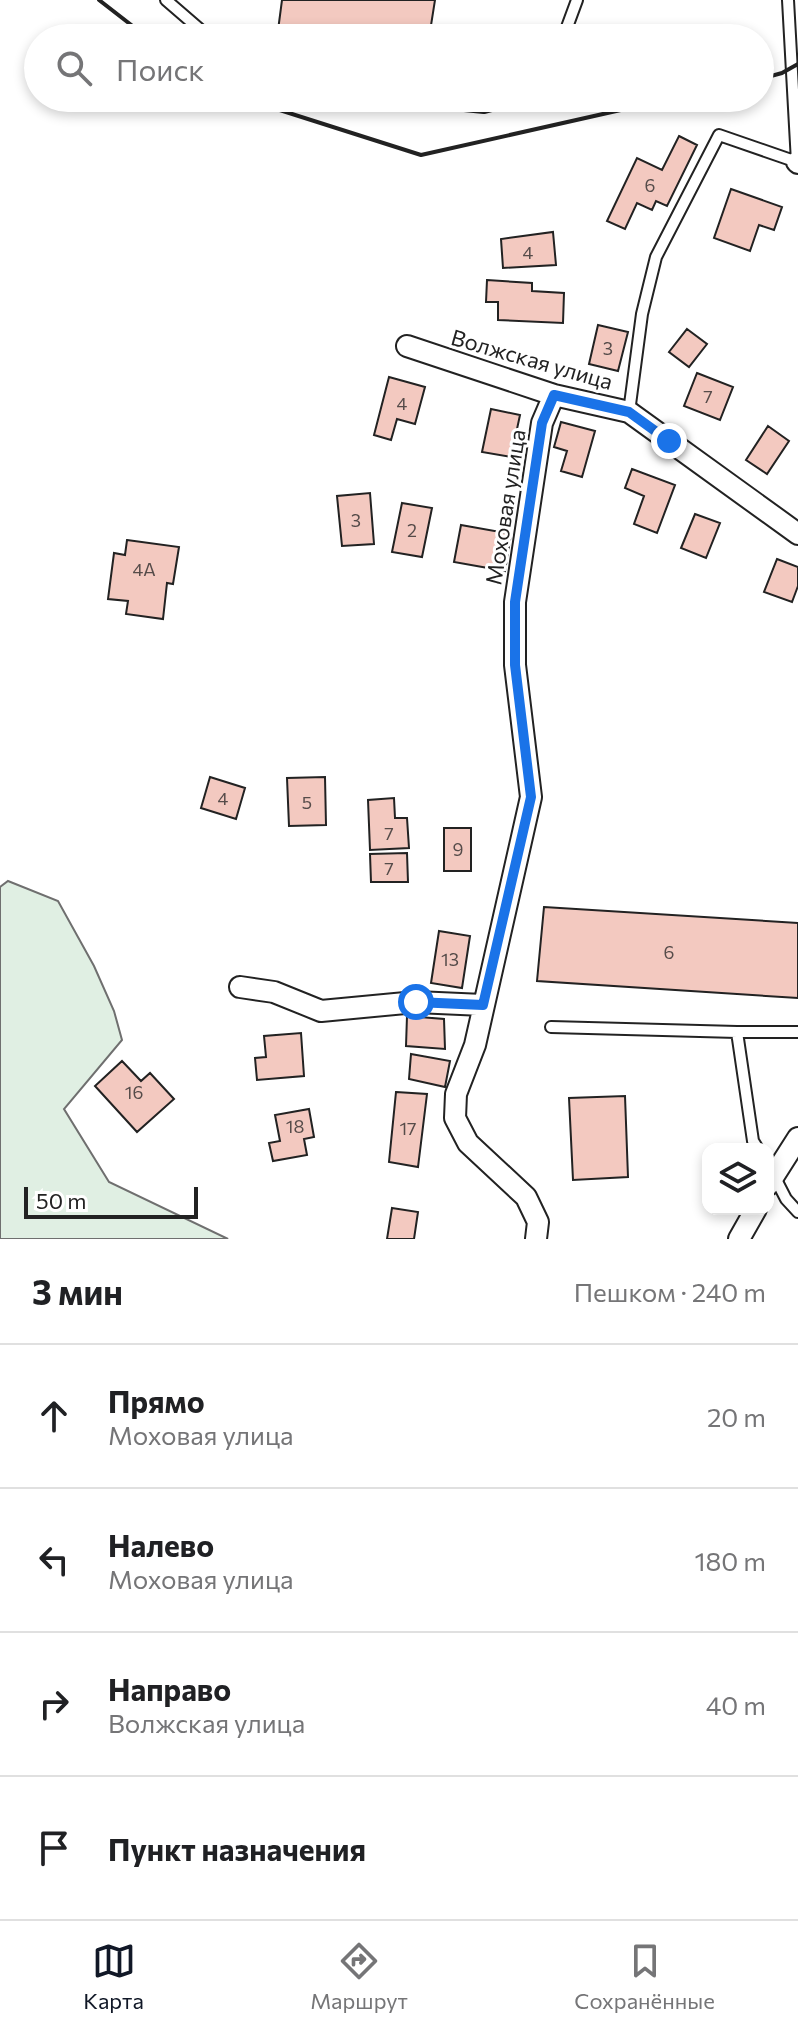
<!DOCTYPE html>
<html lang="ru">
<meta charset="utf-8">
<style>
:root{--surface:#fff;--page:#f2f2f2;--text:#202124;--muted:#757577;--line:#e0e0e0;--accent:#111827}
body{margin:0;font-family:Commissioner,sans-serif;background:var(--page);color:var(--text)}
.controls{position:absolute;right:24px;bottom:24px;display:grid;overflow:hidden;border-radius:16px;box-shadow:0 4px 12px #0003}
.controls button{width:72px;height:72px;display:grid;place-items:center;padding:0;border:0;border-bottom:2px solid var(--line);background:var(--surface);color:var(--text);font:40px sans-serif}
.scale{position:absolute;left:24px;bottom:20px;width:174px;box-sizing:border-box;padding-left:8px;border:4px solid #222;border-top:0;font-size:22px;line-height:28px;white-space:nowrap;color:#222;-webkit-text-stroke:6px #fff;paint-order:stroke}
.stop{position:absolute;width:24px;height:24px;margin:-18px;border:6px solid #1a73e8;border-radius:50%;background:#fff}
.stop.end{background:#1a73e8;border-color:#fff;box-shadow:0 2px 8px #0008}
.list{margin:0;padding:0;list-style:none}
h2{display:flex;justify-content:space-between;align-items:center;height:104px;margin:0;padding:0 32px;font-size:34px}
h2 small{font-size:26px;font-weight:400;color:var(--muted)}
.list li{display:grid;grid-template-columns:52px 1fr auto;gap:24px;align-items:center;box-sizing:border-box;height:144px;padding:0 32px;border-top:2px solid var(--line)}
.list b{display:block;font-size:30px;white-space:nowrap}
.list p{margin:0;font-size:26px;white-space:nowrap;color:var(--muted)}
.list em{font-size:26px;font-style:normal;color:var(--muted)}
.icon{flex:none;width:44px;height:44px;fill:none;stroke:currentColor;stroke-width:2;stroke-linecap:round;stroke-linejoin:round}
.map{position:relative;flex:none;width:798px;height:1239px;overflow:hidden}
.search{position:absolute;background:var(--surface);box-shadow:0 4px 12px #0003;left:24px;right:24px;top:24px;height:88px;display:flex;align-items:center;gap:20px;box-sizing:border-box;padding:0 28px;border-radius:44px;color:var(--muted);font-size:30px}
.sheet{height:680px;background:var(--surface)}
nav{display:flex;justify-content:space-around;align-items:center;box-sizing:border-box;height:112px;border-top:2px solid var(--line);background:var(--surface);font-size:22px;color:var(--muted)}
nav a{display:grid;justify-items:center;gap:4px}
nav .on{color:var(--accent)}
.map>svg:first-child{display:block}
</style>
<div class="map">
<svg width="798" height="1239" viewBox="0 0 798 1239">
<rect width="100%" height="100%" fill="#fff"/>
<!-- green -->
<path fill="#e0efe3" stroke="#6f6f6f" stroke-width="2" d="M8 881 58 901 94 966 114 1011 122 1040 64 1109 109 1182 228 1239H0V887Z"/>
<!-- building -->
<path fill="#f3c9c0" stroke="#222" stroke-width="2" d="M282 0H435L429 38H277Z
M679 136 697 145 667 206 656 201 652 210 637 203 625 229 607 221 637 158 662 170Z
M731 189 782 207 774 230 759 225 750 251 714 238Z
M553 232 556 265 503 268 501 239Z
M487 280 532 283V291L564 293 563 323 498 320V302H486Z
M598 325 628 332 618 371 589 364Z
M687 329 707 344 689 367 669 352Z
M697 373 733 387 720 420 684 406Z
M389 377 425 387 415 424 397 419 391 440 374 435Z
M491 409 520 415 511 457 482 452Z
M561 422 595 431 582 477 561 471 567 451 554 447Z
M768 426 789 441 767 474 746 460Z
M632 469 675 485 657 533 634 524 644 496 625 488Z
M370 493 374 544 342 546 337 496Z
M402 503 432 508 422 557 392 552Z
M695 514 720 523 706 558 681 548Z
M461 525 511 534 505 571 454 562Z
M127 540 179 547 173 584 167 583 163 619 126 614 128 601 108 599 114 553 125 555Z
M777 559 798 567V586L792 602 764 592Z
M210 777 245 788 236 819 201 808Z
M325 777 326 825 289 826 287 778Z
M394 798 395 818H407L409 848 370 850 368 800Z
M444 828H471V871H444Z
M407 853 408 882H371L370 854Z
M544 907 798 923V998L537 981Z
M439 931 470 936 462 988 431 983Z
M407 1016 444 1019 445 1049 406 1046Z
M301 1033 304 1076 257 1080 255 1058 266 1057 264 1036Z
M411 1054 450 1061 445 1087 409 1079Z
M122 1061 141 1081 150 1073 174 1099 137 1132 95 1086Z
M396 1092 427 1094 418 1167 389 1162Z
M625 1096 628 1177 573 1180 569 1098Z
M309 1109 314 1137 304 1139 307 1155 273 1161 269 1143 280 1141 275 1115Z
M392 1208 418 1212 414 1239H387Z"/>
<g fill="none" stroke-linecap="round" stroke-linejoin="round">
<defs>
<path id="service" d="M166 0 210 38
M563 38 577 0
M395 98 484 107 517 98
M629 412 642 314 656 257 719 135 797 162 788 0
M551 1027 737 1032 753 1141 758 1149
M737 1032H798
M768 1164 786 1199 798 1212"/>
<path id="minor" d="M797 162 798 163
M407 346 554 395 629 412 798 534
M240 987 274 992 321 1011 416 1002 483 1005
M768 1185 798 1138
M536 1239 538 1222 526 1197 468 1143 455 1118 456 1094 475 1045 531 797 515 665V602L542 423 554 395
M739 1239 756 1209"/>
</defs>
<!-- service casing -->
<use href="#service" stroke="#222" stroke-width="14"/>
<!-- minor casing -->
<use href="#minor" stroke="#222" stroke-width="24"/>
<!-- service -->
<use href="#service" stroke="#fff" stroke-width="10"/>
<!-- minor -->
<use href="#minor" stroke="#fff" stroke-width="20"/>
<!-- wall -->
<path stroke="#222" stroke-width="4" d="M99 0 148 38
M760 79 782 73 798 64
M242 98 421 155 674 98"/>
</g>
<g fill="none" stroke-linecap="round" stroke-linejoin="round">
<!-- route -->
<path stroke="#1a73e8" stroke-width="10" d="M416 1002 483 1005 531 797 515 665V602L542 423 554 395 629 412 669 441"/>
</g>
<g text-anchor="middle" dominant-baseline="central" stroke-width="6" stroke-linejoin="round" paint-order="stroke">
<!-- number labels -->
<g font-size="18" fill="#564c4a">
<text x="650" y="185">6</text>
<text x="528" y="252">4</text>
<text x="608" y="348">3</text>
<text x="708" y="396">7</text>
<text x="402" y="403">4</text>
<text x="356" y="520">3</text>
<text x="412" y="530">2</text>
<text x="144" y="569">4А</text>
<text x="223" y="798">4</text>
<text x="307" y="802">5</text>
<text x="389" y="833">7</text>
<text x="458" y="849">9</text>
<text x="389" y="868">7</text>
<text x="669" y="952">6</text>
<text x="450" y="959">13</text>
<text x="134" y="1092">16</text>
<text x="295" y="1126">18</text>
<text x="408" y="1128">17</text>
</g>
<!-- street labels -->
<g font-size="22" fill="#222" stroke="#fff">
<text transform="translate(532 359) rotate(16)">Волжская улица</text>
<text transform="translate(505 507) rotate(-81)">Моховая улица</text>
</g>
</g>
</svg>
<div class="controls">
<button><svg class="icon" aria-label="layers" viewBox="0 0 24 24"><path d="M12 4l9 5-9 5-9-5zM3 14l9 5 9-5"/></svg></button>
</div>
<div class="scale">50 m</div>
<div class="stop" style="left:416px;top:1002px"></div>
<div class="stop end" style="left:669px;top:441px"></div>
<div class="search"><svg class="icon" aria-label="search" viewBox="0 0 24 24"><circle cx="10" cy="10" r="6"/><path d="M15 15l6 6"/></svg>Поиск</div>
</div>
<section class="sheet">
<h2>3 мин<small>Пешком · 240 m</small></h2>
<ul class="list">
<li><svg class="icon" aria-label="ahead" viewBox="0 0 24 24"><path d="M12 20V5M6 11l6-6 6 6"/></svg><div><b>Прямо</b><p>Моховая улица</p></div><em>20 m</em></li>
<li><svg class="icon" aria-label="left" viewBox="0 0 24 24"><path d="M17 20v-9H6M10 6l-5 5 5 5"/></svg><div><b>Налево</b><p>Моховая улица</p></div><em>180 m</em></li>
<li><svg class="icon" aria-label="right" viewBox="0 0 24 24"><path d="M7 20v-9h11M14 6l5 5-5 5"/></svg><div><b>Направо</b><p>Волжская улица</p></div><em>40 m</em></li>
<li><svg class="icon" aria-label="arrive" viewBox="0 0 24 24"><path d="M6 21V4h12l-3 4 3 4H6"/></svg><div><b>Пункт назначения</b></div></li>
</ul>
</section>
<nav>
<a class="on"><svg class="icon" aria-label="map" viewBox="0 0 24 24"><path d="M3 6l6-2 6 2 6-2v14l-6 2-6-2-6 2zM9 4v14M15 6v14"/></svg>Карта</a>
<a><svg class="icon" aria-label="directions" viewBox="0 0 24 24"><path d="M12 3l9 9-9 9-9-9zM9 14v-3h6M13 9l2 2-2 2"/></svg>Маршрут</a>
<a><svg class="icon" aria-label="saved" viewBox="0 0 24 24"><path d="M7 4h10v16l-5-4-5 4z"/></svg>Сохранённые</a>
</nav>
